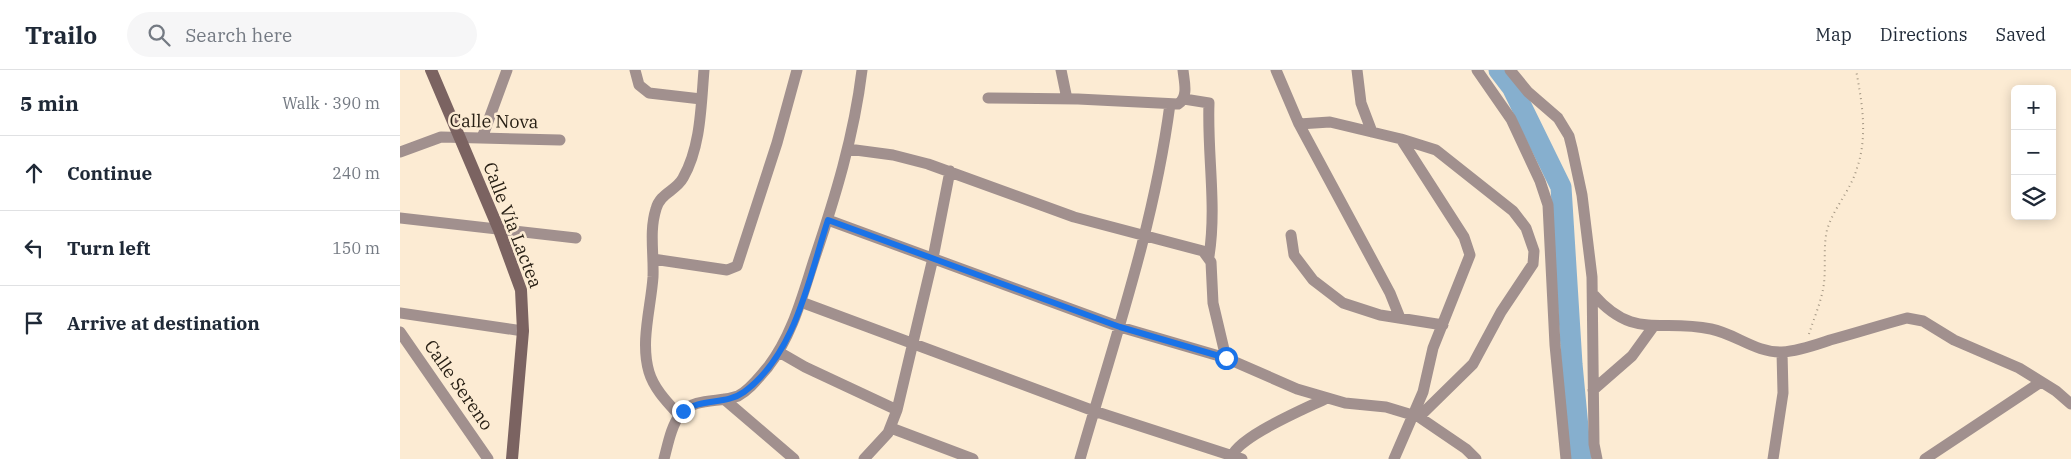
<!DOCTYPE html>
<meta charset="utf-8">
<style>
:root{--surface:#fff;--page:#f6f6f7;--text:#1f2937;--muted:#747a83;--line:#e0e1e3}
body{margin:0;font-family:"IBM Plex Serif",serif;background:var(--page);color:var(--text)}
.controls{position:absolute;right:15px;top:15px;display:grid;overflow:hidden;border-radius:8px;box-shadow:0 2px 12px #0003}
.controls button{width:45px;height:45px;display:grid;place-items:center;padding:0;border:0;border-bottom:1px solid var(--line);background:var(--surface);color:var(--text);font:25px sans-serif}
.stop{position:absolute;width:15px;height:15px;margin:-11px;border:4px solid #1a73e8;border-radius:50%;background:#fff}
.stop.end{background:#1a73e8;border-color:#fff;box-shadow:0 1px 5px #0008}
.list{margin:0;padding:0;list-style:none}
h2{display:flex;justify-content:space-between;align-items:center;height:65px;margin:0;padding:0 20px;font-size:21px}
h2 small{font-size:16px;font-weight:400;color:var(--muted)}
.list li{display:grid;grid-template-columns:32px 1fr auto;gap:15px;align-items:center;box-sizing:border-box;height:75px;padding:0 20px;border-top:1px solid var(--line)}
.list b{display:block;font-size:19px;white-space:nowrap}
.list em{font-size:16px;font-style:normal;color:var(--muted)}
.icon{flex:none;width:28px;height:28px;fill:none;stroke:currentColor;stroke-width:2;stroke-linecap:round;stroke-linejoin:round}
.map{position:relative;flex:none;width:1671px;height:389px;overflow:hidden}
header{display:flex;align-items:center;gap:30px;box-sizing:border-box;height:70px;padding:0 25px;background:var(--surface);border-bottom:1px solid var(--line)}
header strong{font-size:24px}
nav{display:flex;gap:28px;margin-inline-start:auto;font-size:18px}
.search{width:350px;height:45px;background:var(--page);display:flex;align-items:center;gap:12px;box-sizing:border-box;padding:0 18px;border-radius:28px;color:var(--muted);font-size:19px}
main{display:flex}
aside{flex:1;background:var(--surface)}
.map>svg:first-child{display:block}
</style>
<header>
<strong>Trailo</strong>
<div class="search"><svg class="icon" aria-label="search" viewBox="0 0 24 24"><circle cx="10" cy="10" r="6"/><path d="M15 15l6 6"/></svg>Search here</div>
<nav><a>Map</a><a>Directions</a><a>Saved</a></nav>
</header>
<main>
<aside>
<h2>5 min<small>Walk · 390 m</small></h2>
<ul class="list">
<li><svg class="icon" aria-label="ahead" viewBox="0 0 24 24"><path d="M12 20V5M6 11l6-6 6 6"/></svg><div><b>Continue</b></div><em>240 m</em></li>
<li><svg class="icon" aria-label="left" viewBox="0 0 24 24"><path d="M17 20v-9H6M10 6l-5 5 5 5"/></svg><div><b>Turn left</b></div><em>150 m</em></li>
<li><svg class="icon" aria-label="arrive" viewBox="0 0 24 24"><path d="M6 21V4h12l-3 4 3 4H6"/></svg><div><b>Arrive at destination</b></div></li>
</ul>
</aside>
<div class="map">
<svg width="1671" height="389" viewBox="0 0 1671 389">
<rect width="100%" height="100%" fill="#fcebd3"/>
<g fill="none" stroke-linecap="round" stroke-linejoin="round">
<!-- river -->
<path stroke="#86afce" stroke-width="21" d="M1099 0 1112 17 1161 117 1172 294 1181 389"/>
<!-- path -->
<path stroke="#a39683" stroke-width="2" stroke-dasharray="1 4" stroke-linecap="butt" d="M1409 264C1414 248 1422 230 1424 213 1426 195 1423 178 1427 160 1434 137 1451 120 1457 98 1468 66 1462 32 1456 0"/>
<!-- street -->
<path stroke="#a1908e" stroke-width="11" d="M235 0 239 15 249 23 301 29
M661 0 667 29
M876 0 899 54 990 223 1000 248
M957 0 961 33 972 62
M1077 0 1111 49 1140 111 1148 135 1155 275 1166 389
M1110 0 1128 22 1158 48 1169 66 1172 78 1182 125 1192 207 1194 374 1197 389
M588 28 678 29 778 34C789 27 784 11 783 0
M784 29 809 33C807 84 817 136 809 186
M899 54 930 52 1001 69 1036 80 1113 141 1126 158 1134 181 1133 194 1101 242 1073 294 1019 347
M82 68 107 0
M448 79 493 85 528 94 674 147 803 181 811 192 813 233 826 288
M0 82 41 67 160 70
M0 148 176 168
M428 150 720 257 826 288 897 319 945 333 986 337 1019 347 1066 379 1076 389
M891 165 894 185 913 210 943 233 980 245 1043 255
M253 189 327 200 337 196 377 73 397 0
M1193 224C1234 271 1259 248 1311 259 1336 264 1356 283 1382 282 1399 281 1415 275 1430 270 1456 263 1481 255 1507 248L1523 251 1554 270 1619 298 1656 321 1671 334
M401 232 694 341 842 389
M0 243 123 261
M0 262 88 389
M379 282 405 297 497 340
M1193 320 1232 286 1253 257
M324 329 394 389
M279 345C268 333 254 319 249 302 240 272 251 237 253 207 254 184 249 161 256 139 260 123 276 121 283 108 301 77 301 35 304 0
M491 358 573 389
M264 389C268 374 271 356 281 343 295 327 320 333 338 326 350 320 359 307 368 297 392 266 402 227 414 190 435 128 454 66 462 0
M464 389 488 363 497 340 533 188 550 101
M680 389C714 271 754 156 770 34
M831 389C834 368 907 338 927 328
M994 389 1023 322 1033 278 1070 185 1064 167 1001 69
M1373 389 1383 323 1382 282
M1525 389 1641 312"/>
<!-- secondary -->
<path stroke="#7b6361" stroke-width="12" d="M31 0 99 160 121 220 123 261 112 389"/>
</g>
<g fill="none" stroke-linecap="round" stroke-linejoin="round">
<!-- route -->
<path stroke="#1a73e8" stroke-width="6" d="M283 341C302 328 326 335 344 322 396 284 409 207 428 150L720 257 826 288"/>
</g>
<g text-anchor="middle" dominant-baseline="central" stroke-width="5" stroke-linejoin="round" paint-order="stroke">
<!-- street labels -->
<g font-size="18" fill="#282015" stroke="#fcebd3">
<text transform="translate(94 51) rotate(1)">Calle Nova</text>
<text transform="translate(113 155) rotate(69)">Calle Vía Lactea</text>
<text transform="translate(59 315) rotate(55)">Calle Sereno</text>
</g>
</g>
</svg>
<div class="controls">
<button>+</button>
<button>−</button>
<button><svg class="icon" aria-label="layers" viewBox="0 0 24 24"><path d="M12 4l9 5-9 5-9-5zM3 14l9 5 9-5"/></svg></button>
</div>
<div class="stop" style="left:826px;top:288px"></div>
<div class="stop end" style="left:283px;top:341px"></div>
</div>
</main>
